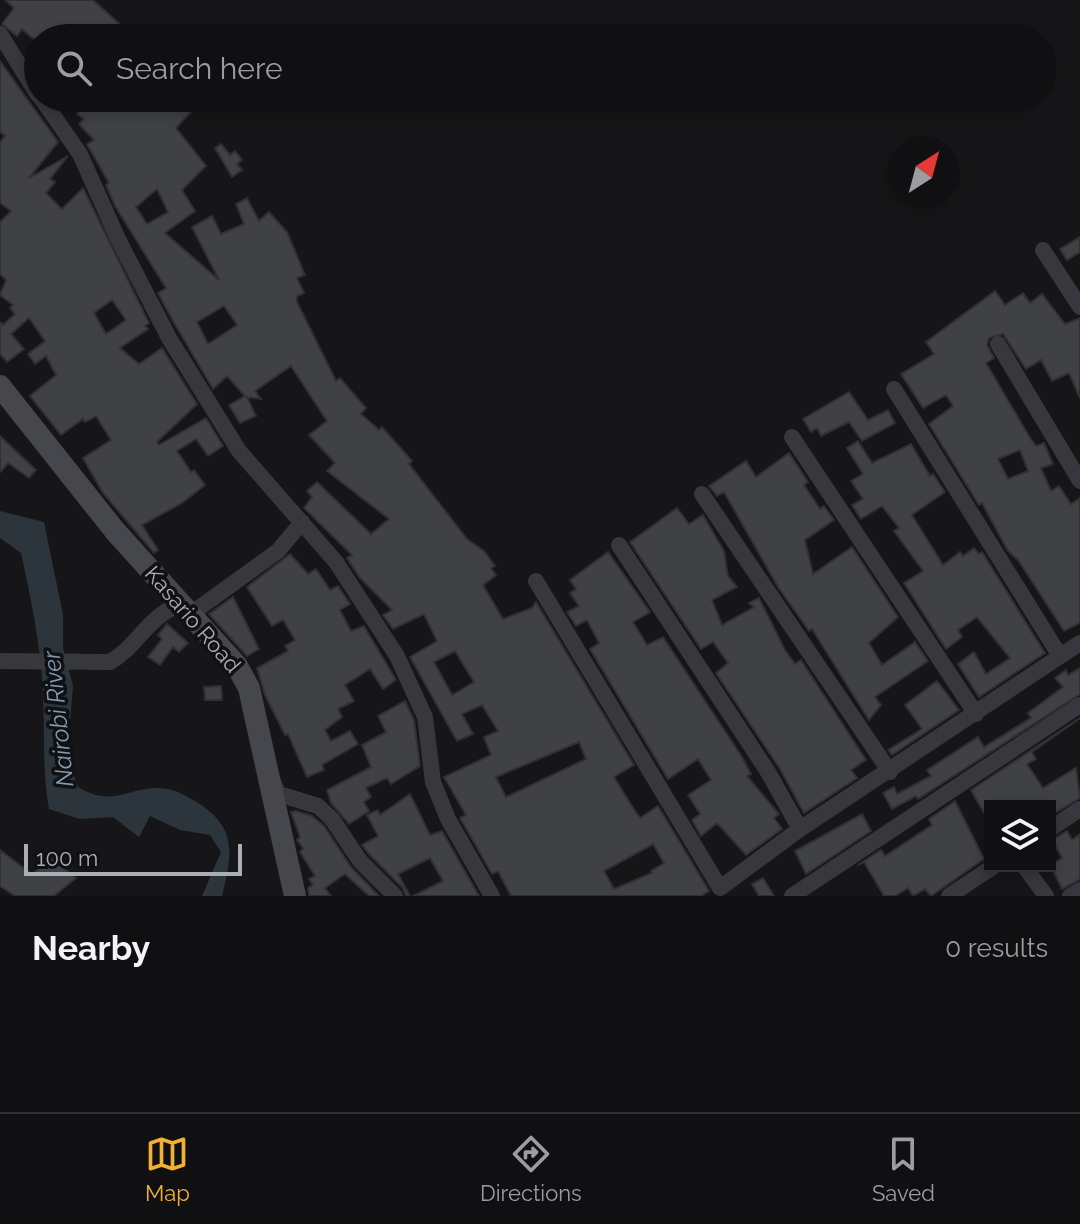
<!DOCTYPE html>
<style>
:root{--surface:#101012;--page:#19191b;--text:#f1f3f6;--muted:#9c9d9f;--line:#303032;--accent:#f2b134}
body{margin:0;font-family:Raleway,sans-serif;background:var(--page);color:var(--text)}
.controls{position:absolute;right:24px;bottom:24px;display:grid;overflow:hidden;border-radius:0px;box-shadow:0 4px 12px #0003}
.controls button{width:72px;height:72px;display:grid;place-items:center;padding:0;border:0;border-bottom:2px solid var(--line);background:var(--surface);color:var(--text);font:40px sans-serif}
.compass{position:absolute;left:888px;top:136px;width:72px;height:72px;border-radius:50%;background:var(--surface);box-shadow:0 4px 12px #0003;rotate:36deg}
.scale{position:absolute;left:24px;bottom:20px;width:218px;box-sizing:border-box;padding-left:8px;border:4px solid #a8adb8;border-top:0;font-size:22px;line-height:28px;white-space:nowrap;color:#a8adb8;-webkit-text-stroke:6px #111113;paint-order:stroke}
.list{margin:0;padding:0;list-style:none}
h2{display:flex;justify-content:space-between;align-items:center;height:104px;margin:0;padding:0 32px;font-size:34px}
h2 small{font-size:26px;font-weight:400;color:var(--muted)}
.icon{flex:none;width:44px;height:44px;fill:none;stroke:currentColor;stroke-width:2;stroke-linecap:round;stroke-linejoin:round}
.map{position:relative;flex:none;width:1080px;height:896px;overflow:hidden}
.search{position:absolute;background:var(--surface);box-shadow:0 4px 12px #0003;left:24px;right:24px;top:24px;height:88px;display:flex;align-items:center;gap:20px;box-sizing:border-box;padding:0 28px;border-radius:44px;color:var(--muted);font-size:30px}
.sheet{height:216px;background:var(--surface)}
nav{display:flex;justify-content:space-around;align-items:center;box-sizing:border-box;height:112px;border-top:2px solid var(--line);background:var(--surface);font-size:22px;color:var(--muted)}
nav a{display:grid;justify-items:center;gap:4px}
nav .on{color:var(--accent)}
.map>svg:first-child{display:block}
</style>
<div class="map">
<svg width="1080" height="896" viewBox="0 0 1080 896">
<rect width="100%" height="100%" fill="#161618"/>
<!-- water -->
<path fill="#2c353c" d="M0 511 44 522 63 615V648L73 686 67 756 78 787C110 806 122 791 154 788 170 787 182 793 195 801 237 827 233 851 222 896H202L221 852 210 835 180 830 150 816 139 837 113 817 80 819 49 809C42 770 45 733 43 693 41 647 31 599 21 553L0 538Z"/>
<!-- building -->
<path fill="#404145" stroke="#303034" stroke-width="2" fill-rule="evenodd" d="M5 0H93L124 28 117 38H32L22 29 17 36 2 24 14 8Z
M0 61 58 142 29 178 68 156 50 179 55 182 46 193 62 209 83 188 149 323 145 326 148 329 120 348 139 364 162 348 197 404 157 442 159 445 206 418 223 446 208 456 196 439 177 451 191 472 194 470 205 485 182 503 142 525 158 550 154 553 103 493 83 458 111 440 96 416 85 422 83 419 61 435 30 396 56 375 46 356 35 364 28 354 45 341 29 318 11 334 24 349 7 362 0 354V322L3 325 15 314 10 308 13 305 0 295 6 280 0 274V222L11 211 0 203V142L5 136 0 132ZM112 300 126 320 106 334 94 313Z
M88 98H193L198 104 176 128 206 166 182 190 195 211 165 233 219 280 192 227 212 216 221 234 244 224 236 204 247 198 259 221 269 212 287 232 305 275 297 278 304 293 297 296V302L336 381 340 378 366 408 361 414 379 430 382 427 412 461 409 464 467 539 484 551 495 566 491 568 496 575 483 585 503 619 532 608 536 602 634 765 614 777 630 803 640 818 658 806 709 891 701 896H511L498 871 492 874 460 818 466 815 444 777 491 755 484 737 498 731 482 705 462 714 473 734 457 741 410 657 437 641 424 614 393 629 383 615 392 610 360 578 347 558 352 555 304 508 312 497 307 491 317 482 371 534 389 519 327 471 335 463 309 435 327 421 291 366 255 391 261 399 247 397 256 416 240 423 229 405 245 396 227 376 213 389 173 321 158 293 166 288 115 206 106 185 109 183 87 144 94 140 79 124 84 119 77 114ZM157 189 168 212 147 224 136 207ZM224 306 237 325 208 344 197 322ZM455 651 474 682 452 695 434 662ZM579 742 586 759 506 797 496 777ZM653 844 664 863 651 871 652 873 614 889 604 871Z
M221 144 230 155 235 151 242 160 237 164 242 170 232 177 215 148Z
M1080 237V252L1067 260 1060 249Z
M995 291 1005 305 1023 293 1030 303 1042 294 1065 324 1080 318V398L1069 373 1052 381 1041 360 1026 369 1003 334 989 338 987 345 994 358 986 363 1029 436 1036 446 1044 443 1053 464 1041 468 1051 491 1059 486 1071 504 1080 498V623L1064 631 1018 560 1008 551 982 503 979 505 929 424 953 406 946 395 923 408 901 374 934 354 926 342ZM1020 450 1028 471 1008 479 998 459Z
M849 392 868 420 888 410 895 423 862 441 849 422 821 436 817 428 811 432 803 419Z
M0 436 36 470 29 478 8 463 0 472Z
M858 441 872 463 911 444 930 476 933 474 945 492 912 515 943 565 960 552 963 556 974 548 979 554 982 552 1045 653 979 697 958 664 974 652 986 674 1010 658 977 617 958 630 962 637 946 649 904 583 923 571 894 531 899 528 882 506 861 519 852 505 863 499 851 481 863 474 847 448Z
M789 453 808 482 804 485 820 509 824 506 834 520 805 540 813 574 852 547 898 617 869 643 882 665 915 642 928 661 875 697 881 705 869 720 812 629 809 631 778 587 724 492 717 496 709 486 746 461 756 477Z
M677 508 689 524 703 515 724 551 728 576 737 587 712 600 722 625 754 607 749 603 759 598 785 650 795 664 801 660 866 760 851 770 857 778 804 813 780 769 716 673 728 663 713 642 701 649 630 542Z
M608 552 650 612 633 622 647 645 663 637 742 757 751 774 747 776 779 814 774 818 782 829 746 855 717 823 701 836 692 820 700 814 688 795 711 780 698 759 668 779 590 649 599 643 587 620 576 626 567 612 579 606 570 593 576 589 570 580Z
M290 554 308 574 316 569 330 590 338 586 350 604 340 610 351 631 364 626 396 680 383 689 370 669 345 685 354 701 338 709 342 717 325 730 331 741 350 731 358 744 322 765 324 770 307 777 288 734 285 735 265 695 257 668 288 651 285 646 295 640 283 620 272 626 247 587Z
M233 597 259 649 247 656 209 614Z
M167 624 188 643 179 652 173 647 160 665 148 657 162 639 158 635Z
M1080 668V694L918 799 916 796 892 809 883 793 894 787 897 794 931 776 927 770 978 737 984 747 1031 718 1028 713 1063 687 1055 678 1066 670 1068 675Z
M937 681 959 710 892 755 888 750 922 729 905 705Z
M221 686 222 700H205L204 687Z
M405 701 414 720 420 766 391 784 387 778 366 788 371 797 364 802 369 811 349 824 331 803 327 790 371 767 362 745 386 732 378 716Z
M1080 718 1032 752 1036 759 1027 764 1043 788 1076 768 1080 798 1050 816V806H990V824L971 790Z
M410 794 430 835 442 831 479 896H413L443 881 430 858 398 874 410 896H406L403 888 369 854 362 845 378 836 367 815 378 810 380 815Z
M955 801 984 859 931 896 925 889 913 896 908 888 895 896H884L864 862 858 865 881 850 885 856 932 825 929 819Z
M296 811 312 816 324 826 351 867 379 896H369L345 874 325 888 331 896H309L308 888 313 885 309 879 315 876 300 852 303 848 297 840 300 837 291 812Z
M862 814 871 831 806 874 795 851Z
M1067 831 1072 840 1080 834V879L1062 889 1050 865 1062 858 1052 840Z
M0 850 33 875 48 856 76 878 54 896H15L0 886Z
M763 878 774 896H759L752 884Z"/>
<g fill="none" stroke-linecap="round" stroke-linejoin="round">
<!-- street -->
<path stroke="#37383d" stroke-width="16" d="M0 34 38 95
M41 98 80 154 118 239 169 338 239 451 336 562 397 656 425 717 433 782 448 819 492 896
M1043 250 1080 307
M998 344 1080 481
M894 389 1060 656
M792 437 976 714
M702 494 890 772
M619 545 768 772 800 829
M536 581 720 888 800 829 1080 643
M192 613 278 551 302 522
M0 661 110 662C138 646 146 618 180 604
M273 782 279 794 318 806 332 819 360 861 395 896
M1050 829 1080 809
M1024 866 1046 896
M792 896 1080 705
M949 896 994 866
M1070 896 1080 890"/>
<!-- secondary -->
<path stroke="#45474d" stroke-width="22" d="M0 386 115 531 237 666 249 688 295 896"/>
</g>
<g text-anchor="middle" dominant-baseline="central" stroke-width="7" stroke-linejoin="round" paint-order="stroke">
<!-- street labels -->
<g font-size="22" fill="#a8adb8" stroke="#111113">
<text transform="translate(193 619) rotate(49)">Kasario Road</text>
</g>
<!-- water labels -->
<g font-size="24" font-style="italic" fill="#7f9bb3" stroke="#111113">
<text transform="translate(58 719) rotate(-96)">Nairobi River</text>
</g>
</g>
</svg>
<div class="controls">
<button><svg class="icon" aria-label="layers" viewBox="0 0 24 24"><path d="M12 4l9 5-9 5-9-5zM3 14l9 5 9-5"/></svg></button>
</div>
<svg class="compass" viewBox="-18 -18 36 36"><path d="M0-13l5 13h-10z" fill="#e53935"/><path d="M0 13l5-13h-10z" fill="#9c9d9f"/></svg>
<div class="scale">100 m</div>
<div class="search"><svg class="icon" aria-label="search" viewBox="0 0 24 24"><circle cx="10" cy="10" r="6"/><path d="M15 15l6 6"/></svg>Search here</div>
</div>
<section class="sheet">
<h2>Nearby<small>0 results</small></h2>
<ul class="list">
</ul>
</section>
<nav>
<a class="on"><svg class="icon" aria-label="map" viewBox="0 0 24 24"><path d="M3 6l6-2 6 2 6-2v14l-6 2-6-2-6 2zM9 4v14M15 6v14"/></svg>Map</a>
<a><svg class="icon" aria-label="directions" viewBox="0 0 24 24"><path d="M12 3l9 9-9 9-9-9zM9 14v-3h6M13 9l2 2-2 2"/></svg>Directions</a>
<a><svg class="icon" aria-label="saved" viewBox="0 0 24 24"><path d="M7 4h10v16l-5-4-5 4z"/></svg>Saved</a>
</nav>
